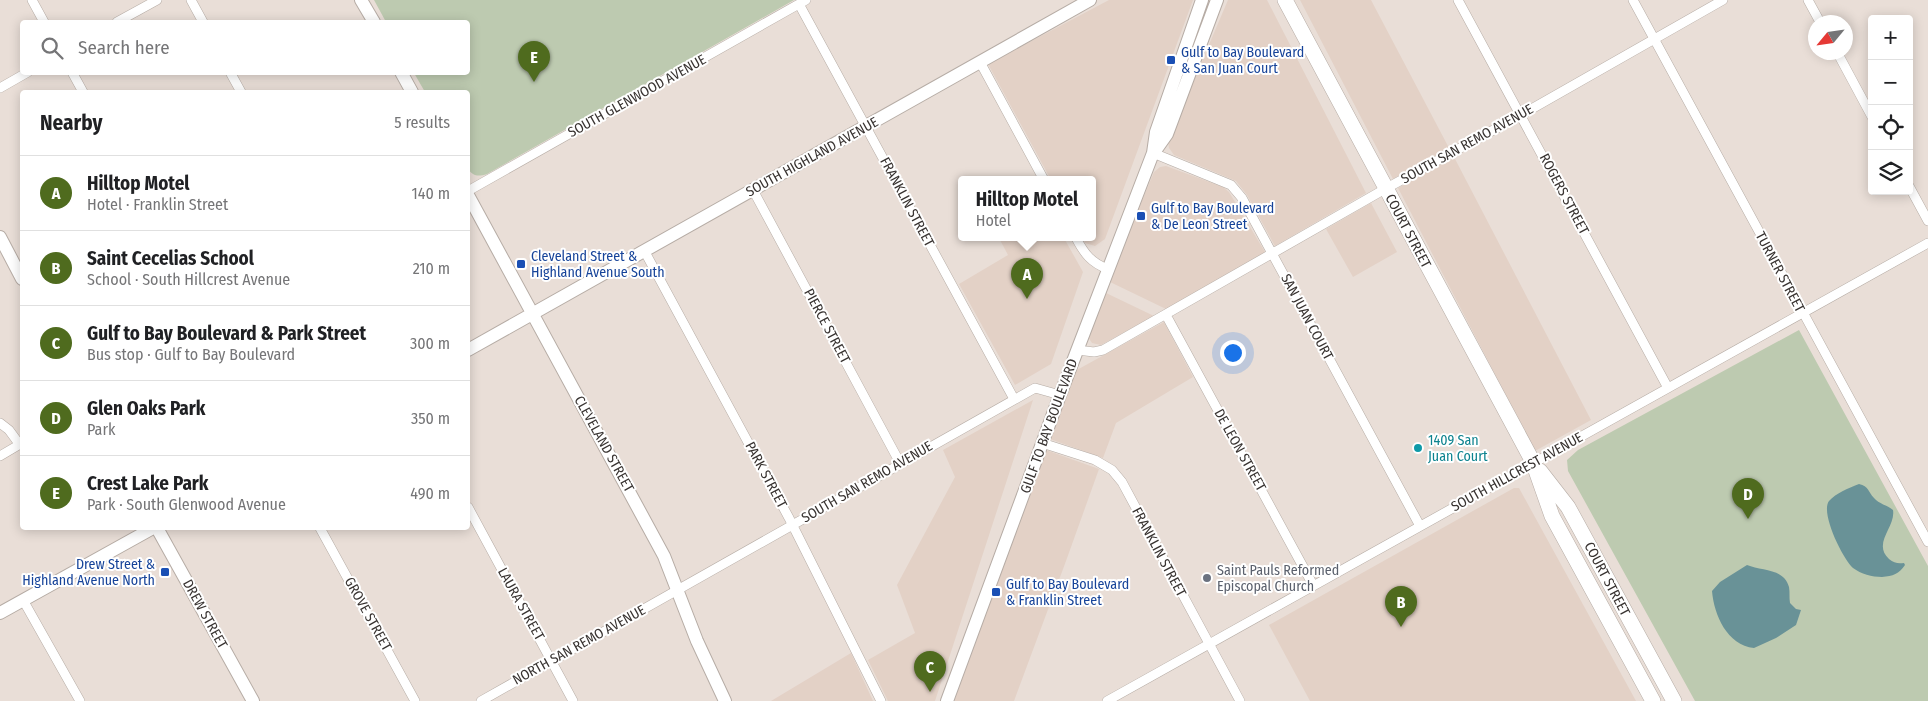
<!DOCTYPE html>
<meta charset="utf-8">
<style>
:root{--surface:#fff;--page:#f2f2f2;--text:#202124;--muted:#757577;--line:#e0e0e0;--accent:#4f6b1e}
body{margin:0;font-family:"Fira Sans Condensed",sans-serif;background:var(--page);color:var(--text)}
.controls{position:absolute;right:15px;top:15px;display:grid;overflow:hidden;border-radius:5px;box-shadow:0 2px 12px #0003}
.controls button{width:45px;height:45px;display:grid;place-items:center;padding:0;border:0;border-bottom:1px solid var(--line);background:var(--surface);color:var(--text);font:25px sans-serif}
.compass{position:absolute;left:1808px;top:15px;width:45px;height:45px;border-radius:50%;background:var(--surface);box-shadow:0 2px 12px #0003;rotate:241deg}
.you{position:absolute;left:1232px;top:352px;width:18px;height:18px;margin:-12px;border:4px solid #fff;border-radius:50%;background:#1a73e8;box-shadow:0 0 0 8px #1a73e833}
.badge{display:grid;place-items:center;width:32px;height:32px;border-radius:50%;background:var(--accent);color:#fff;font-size:16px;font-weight:700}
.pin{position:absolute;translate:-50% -41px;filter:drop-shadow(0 1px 2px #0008)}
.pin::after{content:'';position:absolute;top:26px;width:18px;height:15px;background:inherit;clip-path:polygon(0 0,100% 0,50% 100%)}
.popup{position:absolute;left:958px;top:176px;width:138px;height:65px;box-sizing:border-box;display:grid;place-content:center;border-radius:5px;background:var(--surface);filter:drop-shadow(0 1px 4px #0005);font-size:16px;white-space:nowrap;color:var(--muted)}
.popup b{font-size:19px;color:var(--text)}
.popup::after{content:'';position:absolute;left:50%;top:100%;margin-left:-10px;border:10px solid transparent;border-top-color:var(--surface)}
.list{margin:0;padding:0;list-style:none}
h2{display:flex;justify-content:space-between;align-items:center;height:65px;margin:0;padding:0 20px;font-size:21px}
h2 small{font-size:16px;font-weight:400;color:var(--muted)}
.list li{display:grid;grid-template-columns:32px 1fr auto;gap:15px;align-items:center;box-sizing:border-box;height:75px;padding:0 20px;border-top:1px solid var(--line)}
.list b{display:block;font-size:19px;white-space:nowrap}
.list p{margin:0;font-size:16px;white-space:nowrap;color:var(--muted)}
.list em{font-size:16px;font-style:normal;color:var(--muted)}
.icon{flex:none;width:28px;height:28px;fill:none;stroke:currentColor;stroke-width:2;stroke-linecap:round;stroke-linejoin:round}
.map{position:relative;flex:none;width:1928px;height:701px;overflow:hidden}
.search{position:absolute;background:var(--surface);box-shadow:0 2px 12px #0003;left:20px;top:20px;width:450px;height:55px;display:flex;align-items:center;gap:12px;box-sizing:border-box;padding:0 18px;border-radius:5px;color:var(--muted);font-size:19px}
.panel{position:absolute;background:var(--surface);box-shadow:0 2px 12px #0003;left:20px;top:90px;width:450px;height:440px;border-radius:5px}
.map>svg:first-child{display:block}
</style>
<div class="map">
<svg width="1928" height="701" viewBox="0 0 1928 701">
<rect width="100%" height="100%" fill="#e9ded7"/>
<!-- built -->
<path fill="#e3d1c6" d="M1109 0H1193L1105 239 1095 246 1085 243 1083 238H1092V180H1051L988 64Z
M1228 0H1267L1366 193 1275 246 1247 195 1236 181 1174 155 1169 148 1168 141Z
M1300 0H1371L1449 148 1393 179Z
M1454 157 1591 420 1535 451 1398 188Z
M1166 166 1223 187 1229 192 1265 252 1166 309 1108 281 1154 172 1160 167Z
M1371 203 1397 252 1353 277 1326 229Z
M999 238H1064L1083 272 1051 364 1015 385 959 284 1008 255Z
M1104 292 1154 316 1101 345 1092 343 1088 337Z
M1164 322 1193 377 1116 423 1103 458 1050 439 1075 371Z
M1033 400 935 701H888L868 660 915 633 897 585 955 477 943 450Z
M1046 450 1099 469 1066 561 1014 701H954Z
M1514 488H1519L1636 701H1310L1269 625Z
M851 653 873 701H771Z"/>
<!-- green -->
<path fill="#bdcab0" d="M374 0H794L487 174C478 177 473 176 468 169V92H425L414 73 468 72V22H386Z
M1799 330 1928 566V701H1695L1568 471 1567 460 1578 450Z"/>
<!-- water -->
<path fill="#699297" d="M1859 484C1869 486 1868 492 1874 498 1879 504 1887 505 1893 510 1896 527 1872 543 1889 559 1894 563 1898 564 1904 563L1905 565C1899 574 1893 576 1882 577 1872 577 1861 574 1853 568 1843 559 1820 513 1829 501 1836 493 1849 488 1859 484Z
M1747 565C1761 571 1784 568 1789 587 1790 592 1789 598 1790 603L1796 609 1801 610 1796 625 1776 638 1754 648C1727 645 1714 615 1712 591L1720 582Z"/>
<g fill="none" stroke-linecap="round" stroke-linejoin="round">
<defs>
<path id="street" d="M32 0 44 22
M191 0 203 22
M1458 0 1668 388
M1633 0 1928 542
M1808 0 1820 22
M799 4 1014 399
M117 22 157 0
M1837 52 1872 117
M980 62 1044 180
M72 72 83 92
M230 72 241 92
M0 88 28 72
M1153 153 1231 185 1242 198 1420 526
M1909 186 1928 221
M753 190 900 463
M468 191 806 0
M1076 238C1084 253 1091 263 1108 269
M645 252 789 518 881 701
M1166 315 1313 585
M1077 350 1094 352 1103 350 1385 189 1521 115 1723 0
M0 423 9 430 20 445
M1042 443 1095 460 1112 470 1122 482 1240 701
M0 456 22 443
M468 507 573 701
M320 528 415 701
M23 600 80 701
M481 701 1035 388 1060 395
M1107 701 1928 243"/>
<path id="secondary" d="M361 0 374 22
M401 72 412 92
M1155 151 1167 134 1217 0
M468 195 664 556 697 641 725 701
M0 237 22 279
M468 350 1090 0
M157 528 253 701
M0 613 153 528
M947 701 1060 395 1153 153 1156 132 1202 0"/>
<path id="primary" d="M1285 0 1533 462 1552 516 1653 701
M1540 471 1568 507 1674 701"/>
</defs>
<!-- street casing -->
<use href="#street" stroke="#b6aca5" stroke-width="10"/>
<!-- secondary casing -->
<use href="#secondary" stroke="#b6aca5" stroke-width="14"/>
<!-- primary casing -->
<use href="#primary" stroke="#b6aca5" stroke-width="16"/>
<!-- street -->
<use href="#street" stroke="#fff" stroke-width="9"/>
<!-- secondary -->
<use href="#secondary" stroke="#fff" stroke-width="12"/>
<!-- primary -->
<use href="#primary" stroke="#fff" stroke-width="15"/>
</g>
<!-- markers -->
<g fill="#1a4fb4" stroke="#fff" stroke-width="2">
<rect x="1166" y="55" width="10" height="10" rx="2.5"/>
<rect x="1136" y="211" width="10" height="10" rx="2.5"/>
<rect x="516" y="259" width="10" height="10" rx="2.5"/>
<rect x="160" y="567" width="10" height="10" rx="2.5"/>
<rect x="991" y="587" width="10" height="10" rx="2.5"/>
</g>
<circle fill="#0f9aa8" stroke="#fff" stroke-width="2" cx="1418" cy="448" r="5"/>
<circle fill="#6b7280" stroke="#fff" stroke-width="2" cx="1207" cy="578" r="5"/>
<g text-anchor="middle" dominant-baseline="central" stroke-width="4" stroke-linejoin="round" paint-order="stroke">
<!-- transit labels -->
<g font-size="14" fill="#164399" stroke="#fff" text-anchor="start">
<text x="1181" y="52">Gulf to Bay Boulevard<tspan x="1181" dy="16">&amp; San Juan Court</tspan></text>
<text x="1151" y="208">Gulf to Bay Boulevard<tspan x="1151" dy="16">&amp; De Leon Street</tspan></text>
<text x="531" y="256">Cleveland Street &amp;<tspan x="531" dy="16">Highland Avenue South</tspan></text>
<text x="155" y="564" text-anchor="end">Drew Street &amp;<tspan x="155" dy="16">Highland Avenue North</tspan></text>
<text x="1006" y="584">Gulf to Bay Boulevard<tspan x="1006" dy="16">&amp; Franklin Street</tspan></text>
</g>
<!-- street labels -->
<g font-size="14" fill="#383331" stroke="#fff">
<text transform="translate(637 96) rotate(-29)">SOUTH GLENWOOD AVENUE</text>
<text transform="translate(1467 144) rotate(-29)">SOUTH SAN REMO AVENUE</text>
<text transform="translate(812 157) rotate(-29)">SOUTH HIGHLAND AVENUE</text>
<text transform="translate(1564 194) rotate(62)">ROGERS STREET</text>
<text transform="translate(907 202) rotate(62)">FRANKLIN STREET</text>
<text transform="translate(1408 231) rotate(62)">COURT STREET</text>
<text transform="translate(1780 272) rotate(62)">TURNER STREET</text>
<text transform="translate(1307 317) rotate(62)">SAN JUAN COURT</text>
<text transform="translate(827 326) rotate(62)">PIERCE STREET</text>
<text transform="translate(1049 426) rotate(-70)">GULF TO BAY BOULEVARD</text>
<text transform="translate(604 444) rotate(61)">CLEVELAND STREET</text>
<text transform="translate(1240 450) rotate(61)">DE LEON STREET</text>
<text transform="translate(1517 472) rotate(-29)">SOUTH HILLCREST AVENUE</text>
<text transform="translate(766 475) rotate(62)">PARK STREET</text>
<text transform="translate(867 482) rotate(-30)">SOUTH SAN REMO AVENUE</text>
<text transform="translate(1159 552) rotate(62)">FRANKLIN STREET</text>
<text transform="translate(1607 579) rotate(62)">COURT STREET</text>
<text transform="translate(521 604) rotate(61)">LAURA STREET</text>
<text transform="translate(205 614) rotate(61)">DREW STREET</text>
<text transform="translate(368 614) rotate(61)">GROVE STREET</text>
<text transform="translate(579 645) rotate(-29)">NORTH SAN REMO AVENUE</text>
</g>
<!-- culture labels -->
<g font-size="14" fill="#0d838f" stroke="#fff" text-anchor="start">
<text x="1428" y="440">1409 San<tspan x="1428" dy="16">Juan Court</tspan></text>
</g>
<!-- worship labels -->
<g font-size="14" fill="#5b616d" stroke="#fff" text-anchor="start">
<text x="1217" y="570">Saint Pauls Reformed<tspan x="1217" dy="16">Episcopal Church</tspan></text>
</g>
</g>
</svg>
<div class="controls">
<button>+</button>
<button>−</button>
<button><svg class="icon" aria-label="locate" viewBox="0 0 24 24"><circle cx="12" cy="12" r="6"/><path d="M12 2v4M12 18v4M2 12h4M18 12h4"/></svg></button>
<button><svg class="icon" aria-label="layers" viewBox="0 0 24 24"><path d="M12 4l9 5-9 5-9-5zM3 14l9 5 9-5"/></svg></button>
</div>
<svg class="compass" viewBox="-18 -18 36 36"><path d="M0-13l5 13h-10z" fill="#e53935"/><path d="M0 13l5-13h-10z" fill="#757577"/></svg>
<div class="you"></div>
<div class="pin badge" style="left:1027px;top:299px">A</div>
<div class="popup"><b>Hilltop Motel</b>Hotel</div>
<div class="pin badge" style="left:1401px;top:627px">B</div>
<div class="pin badge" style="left:930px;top:692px">C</div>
<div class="pin badge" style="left:1748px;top:519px">D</div>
<div class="pin badge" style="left:534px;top:82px">E</div>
<div class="search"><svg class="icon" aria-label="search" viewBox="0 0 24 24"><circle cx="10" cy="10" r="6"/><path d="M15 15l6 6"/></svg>Search here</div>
<section class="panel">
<h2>Nearby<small>5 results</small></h2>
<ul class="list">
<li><span class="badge">A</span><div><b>Hilltop Motel</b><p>Hotel · Franklin Street</p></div><em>140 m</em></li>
<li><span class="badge">B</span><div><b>Saint Cecelias School</b><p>School · South Hillcrest Avenue</p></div><em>210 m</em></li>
<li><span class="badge">C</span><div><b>Gulf to Bay Boulevard &amp; Park Street</b><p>Bus stop · Gulf to Bay Boulevard</p></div><em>300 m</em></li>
<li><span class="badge">D</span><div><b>Glen Oaks Park</b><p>Park</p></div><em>350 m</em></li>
<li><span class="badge">E</span><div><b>Crest Lake Park</b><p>Park · South Glenwood Avenue</p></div><em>490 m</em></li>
</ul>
</section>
</div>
